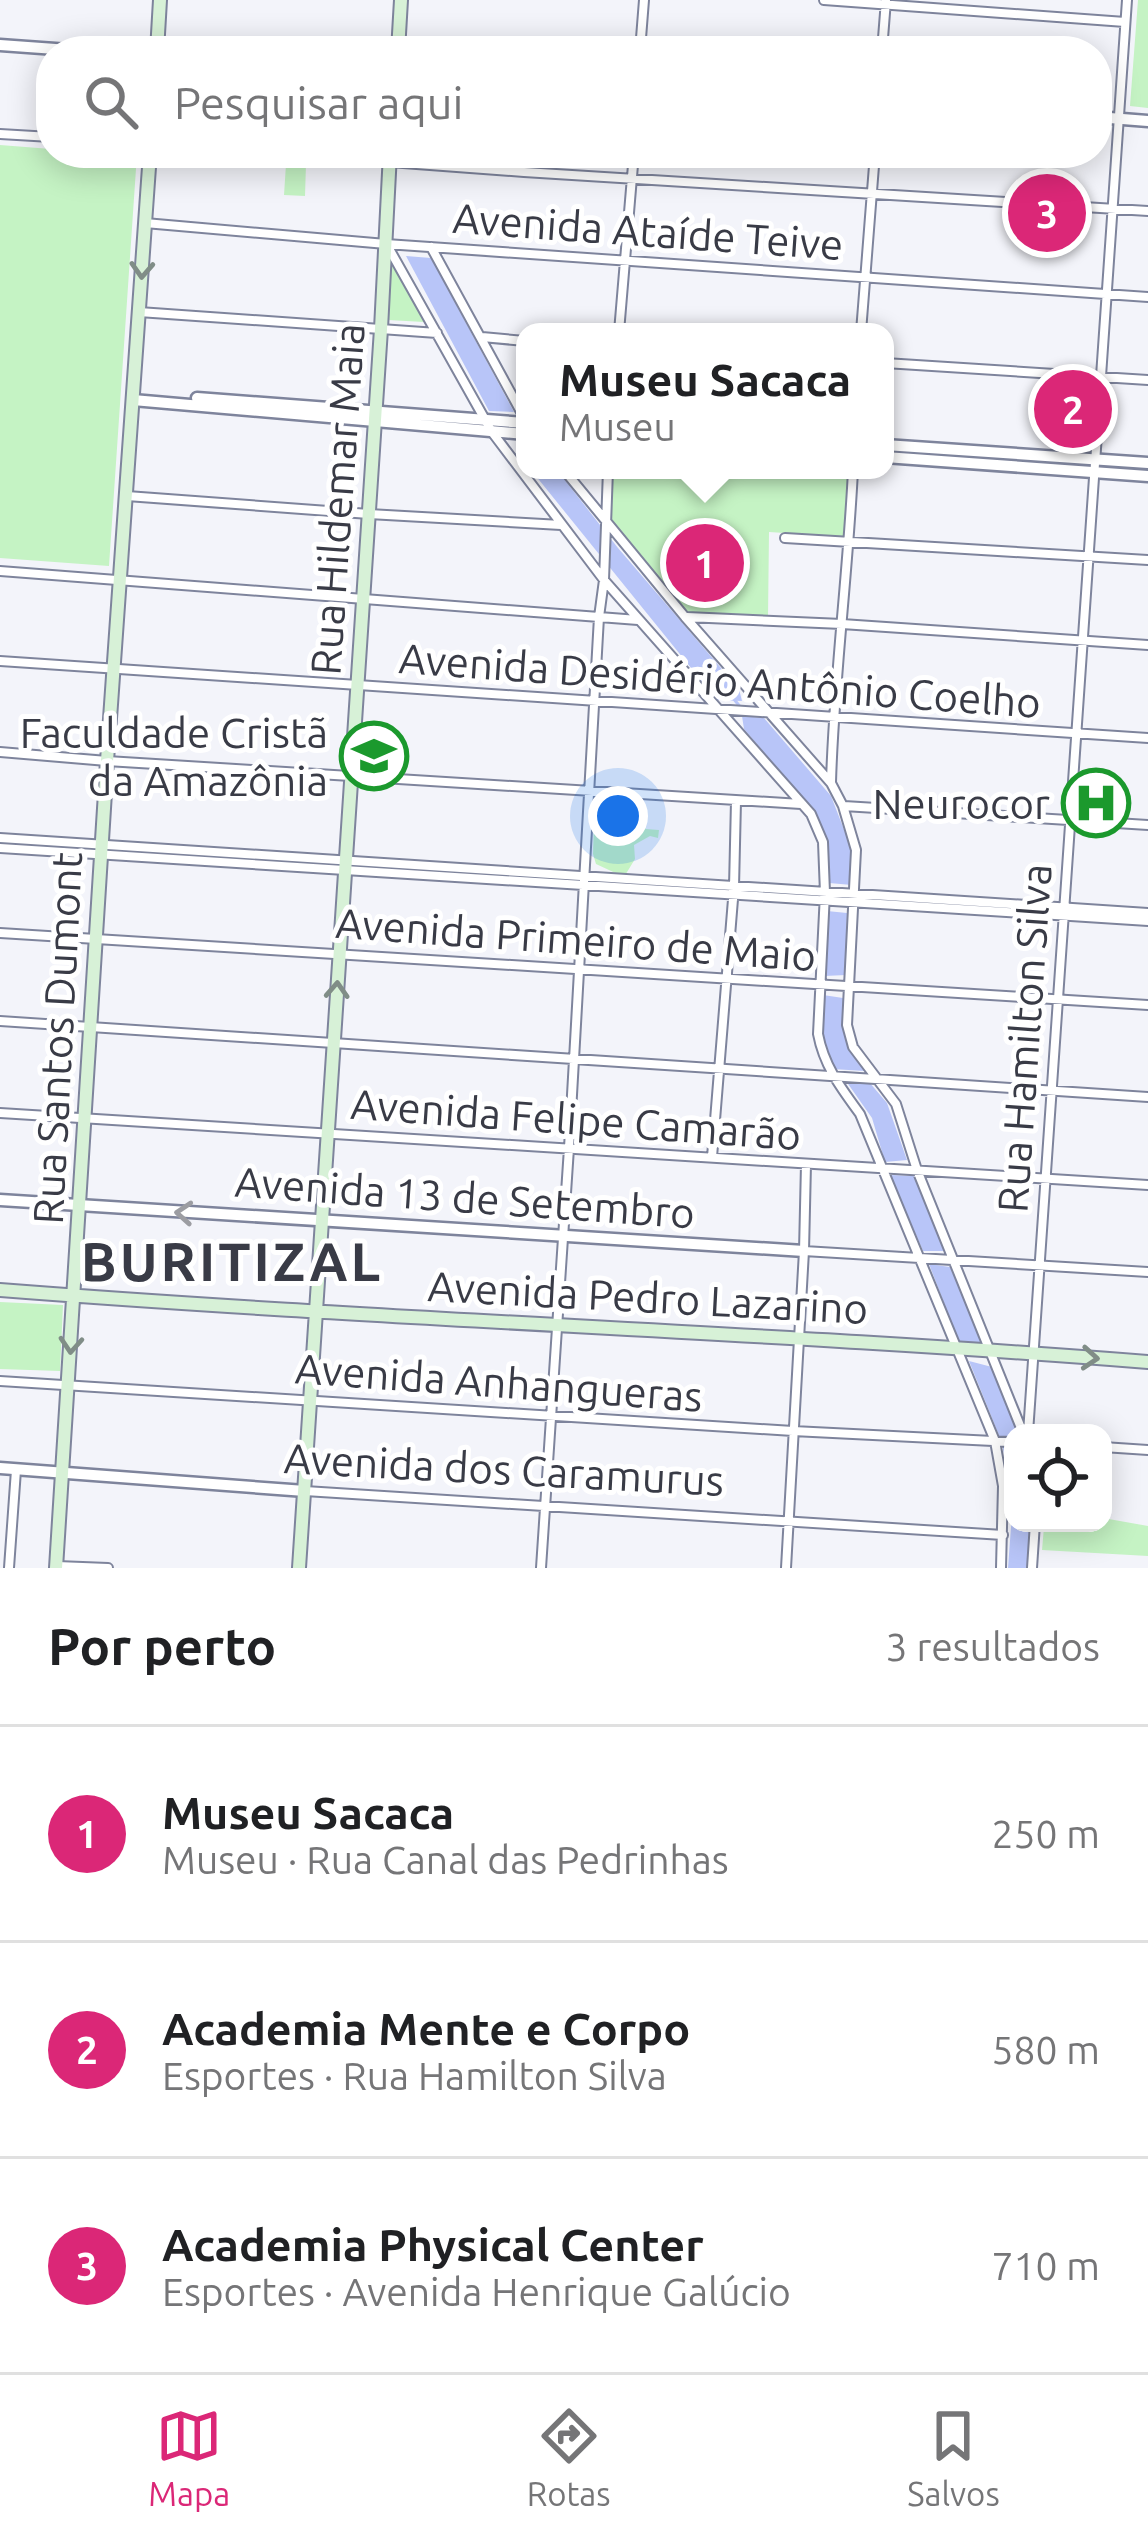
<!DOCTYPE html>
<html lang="pt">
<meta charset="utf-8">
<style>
:root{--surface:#fff;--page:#f6f6f6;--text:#202124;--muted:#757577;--line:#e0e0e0;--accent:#db2777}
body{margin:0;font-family:Ubuntu,sans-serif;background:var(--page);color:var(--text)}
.controls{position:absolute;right:36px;bottom:36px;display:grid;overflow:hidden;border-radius:24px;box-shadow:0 6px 30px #0003}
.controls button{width:108px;height:108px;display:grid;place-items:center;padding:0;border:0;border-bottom:3px solid var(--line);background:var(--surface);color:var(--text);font:60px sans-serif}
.you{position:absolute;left:618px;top:816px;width:42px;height:42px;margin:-30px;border:9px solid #fff;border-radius:50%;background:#1a73e8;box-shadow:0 0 0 18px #1a73e833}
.badge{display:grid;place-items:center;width:78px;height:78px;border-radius:50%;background:var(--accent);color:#fff;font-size:39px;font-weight:700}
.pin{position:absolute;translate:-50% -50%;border:6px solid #fff;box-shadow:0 3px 12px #0006}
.popup{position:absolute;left:516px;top:323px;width:378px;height:156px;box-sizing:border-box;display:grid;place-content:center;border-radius:24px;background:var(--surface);filter:drop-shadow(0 3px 9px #0005);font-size:39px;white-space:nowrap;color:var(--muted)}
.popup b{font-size:45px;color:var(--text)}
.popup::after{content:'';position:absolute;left:50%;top:100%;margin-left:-24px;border:24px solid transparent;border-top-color:var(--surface)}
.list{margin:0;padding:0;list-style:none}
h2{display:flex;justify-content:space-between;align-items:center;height:156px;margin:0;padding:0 48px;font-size:51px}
h2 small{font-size:39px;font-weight:400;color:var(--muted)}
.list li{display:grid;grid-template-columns:78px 1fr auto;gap:36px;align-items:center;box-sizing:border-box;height:216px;padding:0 48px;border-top:3px solid var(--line)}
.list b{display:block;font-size:45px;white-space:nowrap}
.list p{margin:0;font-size:39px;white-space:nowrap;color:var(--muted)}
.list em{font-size:39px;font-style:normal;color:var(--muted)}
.icon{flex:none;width:66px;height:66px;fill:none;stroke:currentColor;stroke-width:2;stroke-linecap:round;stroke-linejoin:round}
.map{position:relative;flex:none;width:1148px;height:1568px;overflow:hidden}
.search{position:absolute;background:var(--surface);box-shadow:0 6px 30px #0003;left:36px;right:36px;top:36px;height:132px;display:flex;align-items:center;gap:30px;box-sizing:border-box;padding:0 42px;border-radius:48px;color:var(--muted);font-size:45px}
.sheet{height:804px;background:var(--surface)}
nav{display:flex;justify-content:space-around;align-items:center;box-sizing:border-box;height:168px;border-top:3px solid var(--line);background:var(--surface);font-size:33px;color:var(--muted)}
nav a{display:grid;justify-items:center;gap:6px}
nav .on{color:var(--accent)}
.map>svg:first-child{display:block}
</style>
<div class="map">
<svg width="1148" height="1568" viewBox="0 0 1148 1568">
<rect width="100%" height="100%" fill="#f3f4fa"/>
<!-- green -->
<path fill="#c5f3c4" d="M1138 0H1148V108L1130 106Z
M0 145 51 149V153L137 154 109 566 0 558Z
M286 164H306L305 196 284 195Z
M392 259 424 322 388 320Z
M610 470H850L847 537 769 532 768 617 686 614 607 518Z
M622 801 644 804 643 825 646 829 659 830 658 838 650 836 634 845 635 859 624 877 596 864 593 854 594 822 606 816 607 811 618 807Z
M0 1302 63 1305 60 1371 0 1369Z
M1103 1518 1148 1526V1556L1042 1550 1044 1527 1103 1523Z"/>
<!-- water -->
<path fill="#b8c5f8" d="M406 256 431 258 514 412 489 411Z
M531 470H557L618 548 739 689 742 701 717 700Z
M742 716 764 718 831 796 850 845 852 885 829 883V854L815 813 744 729Z
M827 911 847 913 846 975 824 976Z
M823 995 843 998 848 1047 865 1071 832 1069 822 1034Z
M846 1081 869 1082 887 1103 907 1160 885 1162 872 1118Z
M890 1175 914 1176 946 1251H923Z
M929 1264 950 1267 982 1342H959Z
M969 1361 992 1367 1017 1433H1013V1523H1031L1028 1568H1008L1013 1500 1002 1443Z"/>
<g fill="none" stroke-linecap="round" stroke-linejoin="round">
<!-- stream -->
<path stroke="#b8c5f8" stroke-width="3" d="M733 698 750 719"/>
<defs>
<path id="minor" d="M824 0 1125 22
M640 51 644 0
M882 51 886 0
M0 134 51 137
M269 153 524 172 1148 211
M145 223 386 244 1148 297
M387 245 492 432 604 580 811 814 823 842 825 893 818 1034C824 1066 841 1088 860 1114L995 1441 1003 1486 1001 1568
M431 247 525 419
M139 312 437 333
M619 332 634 153
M861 332 875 153
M482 337 525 341
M885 363 1148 380
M564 470 685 617 831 783 843 806 856 850 847 1025 853 1047 896 1104 917 1170 1023 1433
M127 496 369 514 561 525
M785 538 1148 560
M0 571 638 620
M687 617 842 624 1148 645
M0 661 1148 738
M0 752 107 761 801 804
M831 782C834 678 848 574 853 470
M844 806 1148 825
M0 838 1148 913
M0 848 1148 921
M0 933 1148 1005
M0 1021 1148 1097
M0 1113 1148 1185
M712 1157 734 887 736 801
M804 1251 1148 1272
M0 1381 793 1431 1013 1442
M1028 1433 1127 0
M1103 1447 1148 1450
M305 1491 1003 1535
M57 1566 108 1568
M9 1568 16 1470
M541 1568 569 1148 599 617 604 580 608 470
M786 1568 804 1251 806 1164
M1032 1568 1035 1523"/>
<path id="tertiary" d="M0 45 83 51
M1097 117 1148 121
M197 398 525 423
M133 400 525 434
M885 445 1148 463
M885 457 1148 476
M0 1200 804 1251
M0 1468 305 1491"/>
<path id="secondary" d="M157 51 160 0
M398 51 401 0
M0 1290C382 1320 766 1332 1148 1362
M56 1568 107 761 150 153
M299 1568 381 329 390 153"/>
</defs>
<!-- minor casing -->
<use href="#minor" stroke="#7e849c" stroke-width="12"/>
<!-- tertiary casing -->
<use href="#tertiary" stroke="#7e849c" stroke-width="15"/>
<!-- secondary casing -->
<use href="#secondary" stroke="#7e849c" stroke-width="16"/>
<!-- minor -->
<use href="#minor" stroke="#fff" stroke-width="8"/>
<!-- tertiary -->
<use href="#tertiary" stroke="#fff" stroke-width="10"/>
<!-- secondary -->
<use href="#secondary" stroke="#d7f1d7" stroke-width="12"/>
</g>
<!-- one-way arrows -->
<defs><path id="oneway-chevron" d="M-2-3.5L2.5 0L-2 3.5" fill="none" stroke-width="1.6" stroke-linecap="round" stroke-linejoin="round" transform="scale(3)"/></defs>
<g stroke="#808d87">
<use href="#oneway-chevron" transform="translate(142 270) rotate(93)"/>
<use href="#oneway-chevron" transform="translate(337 990) rotate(-87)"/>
<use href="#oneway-chevron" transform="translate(71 1345) rotate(94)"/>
<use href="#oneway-chevron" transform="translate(1090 1358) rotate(4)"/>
</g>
<use stroke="#9c9da2" href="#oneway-chevron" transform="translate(184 1213) rotate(-176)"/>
<!-- icons -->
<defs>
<symbol id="university-ring" viewBox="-11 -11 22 22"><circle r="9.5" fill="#fff" stroke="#1b992d" stroke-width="1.5"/><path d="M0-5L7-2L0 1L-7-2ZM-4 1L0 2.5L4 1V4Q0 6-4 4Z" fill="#1b992d"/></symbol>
<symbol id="hospital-ring" viewBox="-11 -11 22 22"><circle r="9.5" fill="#fff" stroke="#1b992d" stroke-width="1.5"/><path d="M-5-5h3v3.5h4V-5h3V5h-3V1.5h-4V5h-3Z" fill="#1b992d"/></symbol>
</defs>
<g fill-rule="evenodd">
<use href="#university-ring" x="336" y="718" width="76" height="76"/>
<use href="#hospital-ring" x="1058" y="765" width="76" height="76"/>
</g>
<g text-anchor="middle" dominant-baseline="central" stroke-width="10" stroke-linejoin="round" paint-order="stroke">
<!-- street labels -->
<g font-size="42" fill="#393b46" stroke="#fff">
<text transform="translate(648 231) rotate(4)">Avenida Ataíde Teive</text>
<text transform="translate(337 499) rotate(-86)">Rua Hildemar Maia</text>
<text transform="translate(720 680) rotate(4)">Avenida Desidério Antônio Coelho</text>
<text transform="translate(576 939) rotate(4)">Avenida Primeiro de Maio</text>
<text transform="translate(57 1038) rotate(-87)">Rua Santos Dumont</text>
<text transform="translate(1024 1038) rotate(-86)">Rua Hamilton Silva</text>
<text transform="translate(576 1119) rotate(4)">Avenida Felipe Camarão</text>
<text transform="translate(465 1197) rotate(4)">Avenida 13 de Setembro</text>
<text transform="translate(648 1297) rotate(3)">Avenida Pedro Lazarino</text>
<text transform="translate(499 1382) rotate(4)">Avenida Anhangueras</text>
<text transform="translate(504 1469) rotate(3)">Avenida dos Caramurus</text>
</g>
<!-- poi labels -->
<g font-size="42" fill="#393b46" stroke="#fff" text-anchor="end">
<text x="328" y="732">Faculdade Cristã<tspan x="328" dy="48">da Amazônia</tspan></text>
<text x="1050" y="803">Neurocor</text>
</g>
<!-- district labels -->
<g font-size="54" font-weight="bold" letter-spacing="3" fill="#393b46" stroke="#fff">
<text x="232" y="1261">BURITIZAL</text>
</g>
</g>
</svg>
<div class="controls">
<button><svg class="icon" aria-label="locate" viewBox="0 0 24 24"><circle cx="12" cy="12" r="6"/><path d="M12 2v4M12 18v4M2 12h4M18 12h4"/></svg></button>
</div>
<div class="you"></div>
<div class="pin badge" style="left:705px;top:563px">1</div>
<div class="popup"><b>Museu Sacaca</b>Museu</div>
<div class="pin badge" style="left:1073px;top:409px">2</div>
<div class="pin badge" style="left:1047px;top:213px">3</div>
<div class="search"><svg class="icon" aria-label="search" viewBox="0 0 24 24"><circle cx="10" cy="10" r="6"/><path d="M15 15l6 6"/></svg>Pesquisar aqui</div>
</div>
<section class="sheet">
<h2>Por perto<small>3 resultados</small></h2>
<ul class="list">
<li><span class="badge">1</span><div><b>Museu Sacaca</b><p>Museu · Rua Canal das Pedrinhas</p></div><em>250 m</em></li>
<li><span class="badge">2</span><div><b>Academia Mente e Corpo</b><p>Esportes · Rua Hamilton Silva</p></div><em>580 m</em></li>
<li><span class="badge">3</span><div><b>Academia Physical Center</b><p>Esportes · Avenida Henrique Galúcio</p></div><em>710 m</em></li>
</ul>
</section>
<nav>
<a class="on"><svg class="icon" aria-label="map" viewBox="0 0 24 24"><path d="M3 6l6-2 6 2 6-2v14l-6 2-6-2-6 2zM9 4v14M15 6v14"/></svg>Mapa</a>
<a><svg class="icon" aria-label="directions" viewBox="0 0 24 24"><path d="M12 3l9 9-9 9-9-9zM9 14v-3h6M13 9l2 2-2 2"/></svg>Rotas</a>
<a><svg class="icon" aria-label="saved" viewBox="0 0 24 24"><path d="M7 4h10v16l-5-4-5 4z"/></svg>Salvos</a>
</nav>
